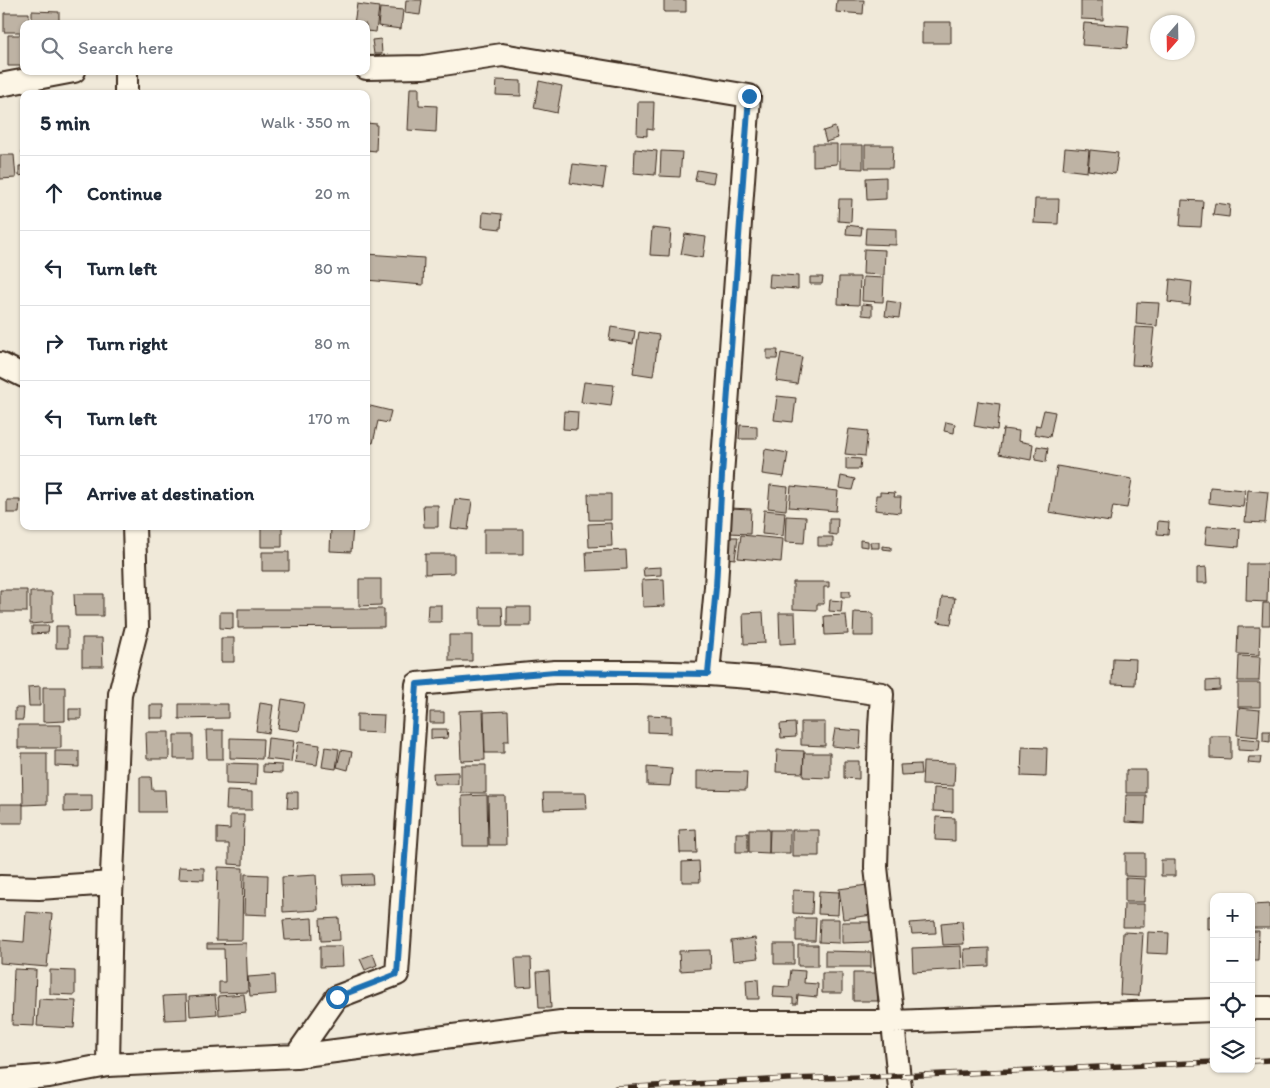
<!DOCTYPE html>
<meta charset="utf-8">
<style>
:root{--surface:#fff;--page:#f6f6f7;--text:#1f2937;--muted:#747a83;--line:#e0e1e3}
body{margin:0;font-family:Itim,sans-serif;background:var(--page);color:var(--text)}
.controls{position:absolute;right:15px;bottom:15px;display:grid;overflow:hidden;border-radius:10px;box-shadow:0 1px 4px #0004}
.controls button{width:45px;height:45px;display:grid;place-items:center;padding:0;border:0;border-bottom:1px solid var(--line);background:var(--surface);color:var(--text);font:25px sans-serif}
.compass{position:absolute;left:1150px;top:15px;width:45px;height:45px;border-radius:50%;background:var(--surface);box-shadow:0 1px 4px #0004;rotate:200deg}
.stop{position:absolute;width:15px;height:15px;margin:-11px;border:4px solid #1f6fb2;border-radius:50%;background:#fff}
.stop.end{background:#1f6fb2;border-color:#fff;box-shadow:0 1px 5px #0008}
.list{margin:0;padding:0;list-style:none}
h2{display:flex;justify-content:space-between;align-items:center;height:65px;margin:0;padding:0 20px;font-size:21px}
h2 small{font-size:16px;font-weight:400;color:var(--muted)}
.list li{display:grid;grid-template-columns:32px 1fr auto;gap:15px;align-items:center;box-sizing:border-box;height:75px;padding:0 20px;border-top:1px solid var(--line)}
.list b{display:block;font-size:19px;white-space:nowrap}
.list em{font-size:16px;font-style:normal;color:var(--muted)}
.icon{flex:none;width:28px;height:28px;fill:none;stroke:currentColor;stroke-width:2;stroke-linecap:round;stroke-linejoin:round}
.map{position:relative;flex:none;width:1270px;height:1088px;overflow:hidden}
.search{position:absolute;background:var(--surface);box-shadow:0 1px 4px #0004;left:20px;top:20px;width:350px;height:55px;display:flex;align-items:center;gap:12px;box-sizing:border-box;padding:0 18px;border-radius:10px;color:var(--muted);font-size:19px}
.panel{position:absolute;background:var(--surface);box-shadow:0 1px 4px #0004;left:20px;top:90px;width:350px;height:440px;border-radius:10px}
.map>svg:first-child{display:block}
</style>
<div class="map">
<svg width="1270" height="1088" viewBox="0 0 1270 1088">
<rect width="100%" height="100%" fill="#f0e9d9"/>
<filter id="ink" filterUnits="userSpaceOnUse"><feTurbulence type="fractalNoise" baseFrequency=".02" numOctaves="2"/><feDisplacementMap in="SourceGraphic" scale="10" xChannelSelector="R" yChannelSelector="G"/><feConvolveMatrix kernelMatrix="1 2 1 2 8 2 1 2 1" color-interpolation-filters="sRGB"/></filter>
<g filter="url(#ink)">
<!-- building -->
<path fill="#beb3a4" stroke="#3b2a1e" d="M406 0H422L420 15 405 13Z
M664 0H686V12H664Z
M837 0H864L863 14 836 12Z
M1081 0H1103V20L1081 19Z
M357 4 379 7 376 32 366 31V24H354Z
M380 8 403 10 401 29 378 26Z
M32 11 59 12V24H32Z
M4 13H29V24H24V32H4Z
M922 22H951V43H922Z
M1084 23 1129 26 1127 48 1082 45Z
M8 35H24V66H8Z
M381 39 382 54H374L372 40Z
M497 80 521 81V96L496 95Z
M539 81 562 86 557 113 534 108Z
M410 88H419V105L437 106 436 132 408 130Z
M638 102H654L653 130 647 129V136L637 135Z
M366 123 377 124 376 151 366 150Z
M835 127 838 138 826 142 823 131Z
M22 131H24V153H22Z
M813 144H837V164L813 166Z
M840 145H863V169L840 168Z
M865 145H893L892 168H865Z
M1065 148 1089 150 1087 172 1063 169Z
M635 149 657 151 655 175 634 173Z
M1090 150 1118 153 1115 174 1088 170Z
M661 151 682 152 680 177 660 176Z
M0 155H14L16 178 0 179Z
M573 164 606 168 603 188 570 183Z
M19 166H24V175L19 176Z
M697 170 715 173 713 183 695 180Z
M886 177V199L867 200 866 178Z
M839 199H852L851 222 838 221Z
M1035 199H1059L1058 224 1034 223Z
M1182 200 1203 201 1201 227 1180 226Z
M1215 203 1230 205 1229 217 1213 215Z
M483 212 502 214 501 229 482 227Z
M847 225 862 227 861 235 846 234Z
M652 228 671 230 669 256 650 255Z
M866 228 896 229V245L865 244Z
M685 234 706 237 703 258 681 254Z
M864 249 885 250 884 275 863 274Z
M367 254 424 258 423 285 366 280Z
M770 274 798 276V289L769 287Z
M810 277H823L822 284H810Z
M839 277H860L859 305 838 304Z
M863 277 884 278 883 302 862 301Z
M1170 279 1192 282 1190 305 1168 302Z
M887 301 901 303 899 318 885 316Z
M1137 302 1159 303 1157 326 1136 324Z
M862 304 872 305V316L862 315Z
M611 327 635 331 633 344 609 340Z
M1135 327 1154 328 1150 366 1132 365Z
M639 332 659 335 653 376 633 373Z
M767 350H778L777 359H767Z
M781 353 802 357 797 384 776 381Z
M584 382 614 385 611 406 581 402Z
M777 396 796 398 793 422 774 420Z
M978 401 1000 404 997 430 974 426Z
M366 405 391 411 388 423 378 421 373 443 366 442Z
M1044 410 1055 412 1050 437 1034 434 1036 425 1040 426Z
M564 411 578 412 577 430 563 429Z
M946 422 955 424 954 433 944 431Z
M740 425 757 426V439H739Z
M849 429 868 431 865 456 845 454Z
M1003 429 1019 431 1018 441 1033 444 1031 460 999 454Z
M1037 446 1048 448 1046 462 1035 460Z
M765 449 788 453 784 477 762 474Z
M846 458 861 459 860 469H846Z
M1057 466 1132 479 1127 508 1113 506 1110 522 1049 512Z
M841 476 855 479 852 490 839 488Z
M770 485 788 487 786 510 768 508Z
M791 486 838 491 836 511 789 507Z
M1210 487 1245 490 1243 507 1209 503Z
M1248 490 1268 492 1265 523 1245 522Z
M880 492 895 493 894 497H901L900 513 875 510 876 495H880Z
M588 494H611V520H589Z
M455 499 472 501 468 530 451 528Z
M7 500H20L19 513H7Z
M423 505H438V527H424Z
M730 508 751 509 750 534 729 533Z
M764 510 785 512 783 536 762 534Z
M786 516 806 517 804 543 785 542Z
M829 518H838L837 535 829 534Z
M1158 521 1169 522 1168 535 1157 534Z
M611 523 612 546 589 547 588 524Z
M261 526H282V547H261Z
M331 526H353L351 552 330 551Z
M1207 526 1240 529 1239 547 1205 544Z
M484 529H523V554H484Z
M741 535 783 539 781 562 738 558Z
M728 537H738L735 559 726 558Z
M818 537H833V546H818Z
M860 540 868 541V547L860 546Z
M870 542H879V548H871Z
M882 546 891 547V550L882 549Z
M626 550 627 569 587 571 586 552Z
M262 552H289V571H262Z
M425 554H454V573L425 574Z
M1247 564H1268L1267 602 1246 601Z
M661 567V575L644 576 643 568Z
M1206 567 1207 583H1197V568Z
M359 579H381V605L359 606Z
M664 579 665 606 643 607 642 580Z
M793 582H829V587H824V604H817V610L793 609Z
M0 590H27V612H0Z
M842 591H850V597H842Z
M30 592H52V622L30 624Z
M74 594H103V616H75Z
M942 597 955 598 951 624 938 622Z
M830 600 842 601 841 612 829 611Z
M1263 603H1270V625H1262Z
M428 605H441V622H427Z
M480 607H502L503 626H480Z
M507 607H531V626H507Z
M238 609H384V627L238 628Z
M220 612H233V629L220 628Z
M763 612 765 643 744 644 743 613Z
M854 612 873 613V636H853Z
M779 613H795L796 643 780 644Z
M846 615 848 634 825 635 824 616Z
M32 626H49L48 633 32 634Z
M56 626H68V648H56Z
M1238 627H1260L1259 655 1237 654Z
M449 635H472V661H449Z
M82 638H102L103 666H82Z
M221 638H234V662H221Z
M1239 656 1260 657 1259 681H1238Z
M1113 658 1136 659 1135 685 1112 684Z
M1220 680V690L1206 691V681Z
M1238 683H1260V707H1238Z
M40 686V706H29L28 687Z
M43 687H65V721L43 722Z
M282 699 304 703 299 731 278 728Z
M260 703 273 705 269 733 256 731Z
M179 704H228V718L179 719Z
M150 705H164V718H150Z
M15 708H24L23 720H15Z
M1239 708 1260 710 1258 737 1237 735Z
M69 709H81V719H69Z
M483 710 485 760 461 761 459 711Z
M508 711 509 741H504V753H485L484 712Z
M430 712H444V723H430Z
M357 714 384 715 383 733 357 732Z
M648 715 671 716V733L648 732Z
M801 722H825V746L801 745Z
M795 723 796 737 781 738 780 724Z
M18 725H61V748H18Z
M431 729H447L448 738 431 739Z
M835 729 861 731 860 749 832 746Z
M206 730H223V759H207Z
M1263 731H1270V742L1263 741Z
M146 732H169V759H147Z
M174 735H193V759H174Z
M1210 736H1231V759L1210 758Z
M230 738 263 739 262 759 230 758Z
M268 738 294 741 291 762 266 759Z
M1238 738 1260 740 1259 751 1238 750Z
M298 742 320 745 317 765 295 762Z
M325 747 339 749 336 769 322 767Z
M1022 747 1047 748 1046 777 1021 776Z
M341 750 352 752 348 770 337 767Z
M777 750 804 751 803 773 776 772Z
M55 751H79V767L55 766Z
M22 753H47V804L23 805Z
M804 753H830V778L803 777Z
M1249 757H1261L1260 764 1248 763Z
M844 761H859V779L844 778Z
M923 762 955 763 954 786 922 785Z
M226 763 257 764 256 785 226 784Z
M263 764 282 765V773L263 772Z
M920 764 921 774 901 775 900 765Z
M461 765H486V793H461Z
M647 767 672 769 670 786 647 785Z
M1126 770H1146V793H1126Z
M697 771 747 772 746 790 697 789Z
M458 772V784H434L433 773Z
M140 777H151L152 790H165L166 812H140Z
M934 788 953 789V812L933 811Z
M227 791 252 792V810H226Z
M288 792H298V809L287 808Z
M543 793H586L587 809 544 810Z
M64 795H92V811L64 812Z
M487 795 488 846H463L462 796Z
M1126 795H1146L1145 823 1125 822Z
M488 796H505L506 845H489Z
M0 804H23V823H0Z
M230 815H244L243 865 229 864V844H217V828L230 829Z
M936 817 955 818V841L935 840Z
M696 829 697 853H680L679 830Z
M749 829H769V853L749 852Z
M770 830H790V853H769Z
M792 830H819V856H792Z
M736 833H748V852H736Z
M1125 853H1145V877L1125 876Z
M1161 860H1175V876H1161Z
M699 861 700 882H682V862Z
M179 867 204 868V880L178 879Z
M218 867 243 868 242 940H216Z
M245 874 268 875 267 915 244 914Z
M372 874 373 884 343 885 342 875Z
M316 875 318 910 283 912 282 877Z
M1125 878 1145 879 1144 902H1125Z
M867 885 872 915 843 919 839 889Z
M793 890 813 891 812 914 793 913Z
M819 891 839 892 838 915 818 914Z
M1124 904H1144V927H1123Z
M1270 904V928H1251V905Z
M26 912 52 914 47 967 0 963V940L24 942Z
M1208 916H1214V928L1208 929Z
M312 918 313 939 285 940 283 920Z
M339 918 340 940 321 941 320 919Z
M796 918H816L815 941H796Z
M820 919H839V943L819 942Z
M935 921 936 933 912 934 910 923Z
M962 921 964 944 943 945 941 923Z
M842 922H872V942L842 943Z
M1251 931H1259L1258 960H1251Z
M1123 932 1143 933 1139 996 1120 995Z
M1148 932 1169 933 1168 954 1147 953Z
M755 938 758 958 733 961 731 941Z
M246 943 248 992 219 993V982H225L224 949H207V944Z
M774 944H794V964H774Z
M798 945H818V966H798Z
M320 946H342L343 966 320 967Z
M961 946 962 969 913 972 912 948Z
M989 948V966L965 967 964 949Z
M710 950 711 969 680 971 679 951Z
M825 951 871 952V967H825Z
M373 954 377 965 365 970 360 959Z
M515 958H531L532 986 517 987Z
M14 969 36 970 34 1026 12 1025Z
M50 970 75 971V995L50 994Z
M791 970 805 971 804 983 818 984 817 997 798 995 797 1004H793V998L773 997 774 986 789 987Z
M549 971 551 1008H539L537 972Z
M822 973H842V993H822Z
M853 973H877L878 1001H853Z
M275 975 276 994 250 996 248 977Z
M758 979 759 999H747L746 980Z
M244 994 246 1012 219 1015 218 996Z
M186 995 187 1019 165 1020 163 996Z
M215 995 217 1014 190 1016 189 997Z
M39 999 76 1001 74 1028 37 1026Z"/>
<g fill="none" stroke-linecap="round" stroke-linejoin="round">
<defs>
<path id="street" d="M366 68 423 67 502 55 749 96 722 475 716 587 708 674
M126 71V94
M0 85 74 71
M0 364 24 376
M0 887 39 888 112 883
M1251 1008H1270
M296 1056 561 1022H893L1214 1010
M108 1065 111 897 120 694 137 627 134 526
M0 1080 49 1076 108 1065 296 1056 337 997 397 974 417 684 555 672H636L708 674 778 679 882 694 880 727 876 867 900 1088"/>
</defs>
<!-- street casing -->
<use href="#street" stroke="#3b2a1e" stroke-width="26"/>
<!-- street -->
<use href="#street" stroke="#fcf5e5" stroke-width="22"/>
<defs>
<path id="rail" d="M1251 1061 1270 1060
M616 1088 787 1079 899 1076 1214 1062"/>
</defs>
<!-- rail casing -->
<use href="#rail" stroke="#3b2a1e" stroke-width="5.5"/>
<!-- rail -->
<use href="#rail" stroke="#fcf5e5" stroke-width="4" stroke-dasharray="11" stroke-linecap="butt"/>
</g>
</g>
<g fill="none" stroke-linecap="round" stroke-linejoin="round" filter="url(#ink)">
<!-- route -->
<path stroke="#1f6fb2" stroke-width="6" d="M337 997 397 974 417 684 555 672 708 674 716 587 722 475 749 96"/>
</g>
</svg>
<div class="controls">
<button>+</button>
<button>−</button>
<button><svg class="icon" aria-label="locate" viewBox="0 0 24 24"><circle cx="12" cy="12" r="6"/><path d="M12 2v4M12 18v4M2 12h4M18 12h4"/></svg></button>
<button><svg class="icon" aria-label="layers" viewBox="0 0 24 24"><path d="M12 4l9 5-9 5-9-5zM3 14l9 5 9-5"/></svg></button>
</div>
<svg class="compass" viewBox="-18 -18 36 36"><path d="M0-13l5 13h-10z" fill="#e53935"/><path d="M0 13l5-13h-10z" fill="#747a83"/></svg>
<div class="stop" style="left:337px;top:997px"></div>
<div class="stop end" style="left:749px;top:96px"></div>
<div class="search"><svg class="icon" aria-label="search" viewBox="0 0 24 24"><circle cx="10" cy="10" r="6"/><path d="M15 15l6 6"/></svg>Search here</div>
<section class="panel">
<h2>5 min<small>Walk · 350 m</small></h2>
<ul class="list">
<li><svg class="icon" aria-label="ahead" viewBox="0 0 24 24"><path d="M12 20V5M6 11l6-6 6 6"/></svg><div><b>Continue</b></div><em>20 m</em></li>
<li><svg class="icon" aria-label="left" viewBox="0 0 24 24"><path d="M17 20v-9H6M10 6l-5 5 5 5"/></svg><div><b>Turn left</b></div><em>80 m</em></li>
<li><svg class="icon" aria-label="right" viewBox="0 0 24 24"><path d="M7 20v-9h11M14 6l5 5-5 5"/></svg><div><b>Turn right</b></div><em>80 m</em></li>
<li><svg class="icon" aria-label="left" viewBox="0 0 24 24"><path d="M17 20v-9H6M10 6l-5 5 5 5"/></svg><div><b>Turn left</b></div><em>170 m</em></li>
<li><svg class="icon" aria-label="arrive" viewBox="0 0 24 24"><path d="M6 21V4h12l-3 4 3 4H6"/></svg><div><b>Arrive at destination</b></div></li>
</ul>
</section>
</div>
